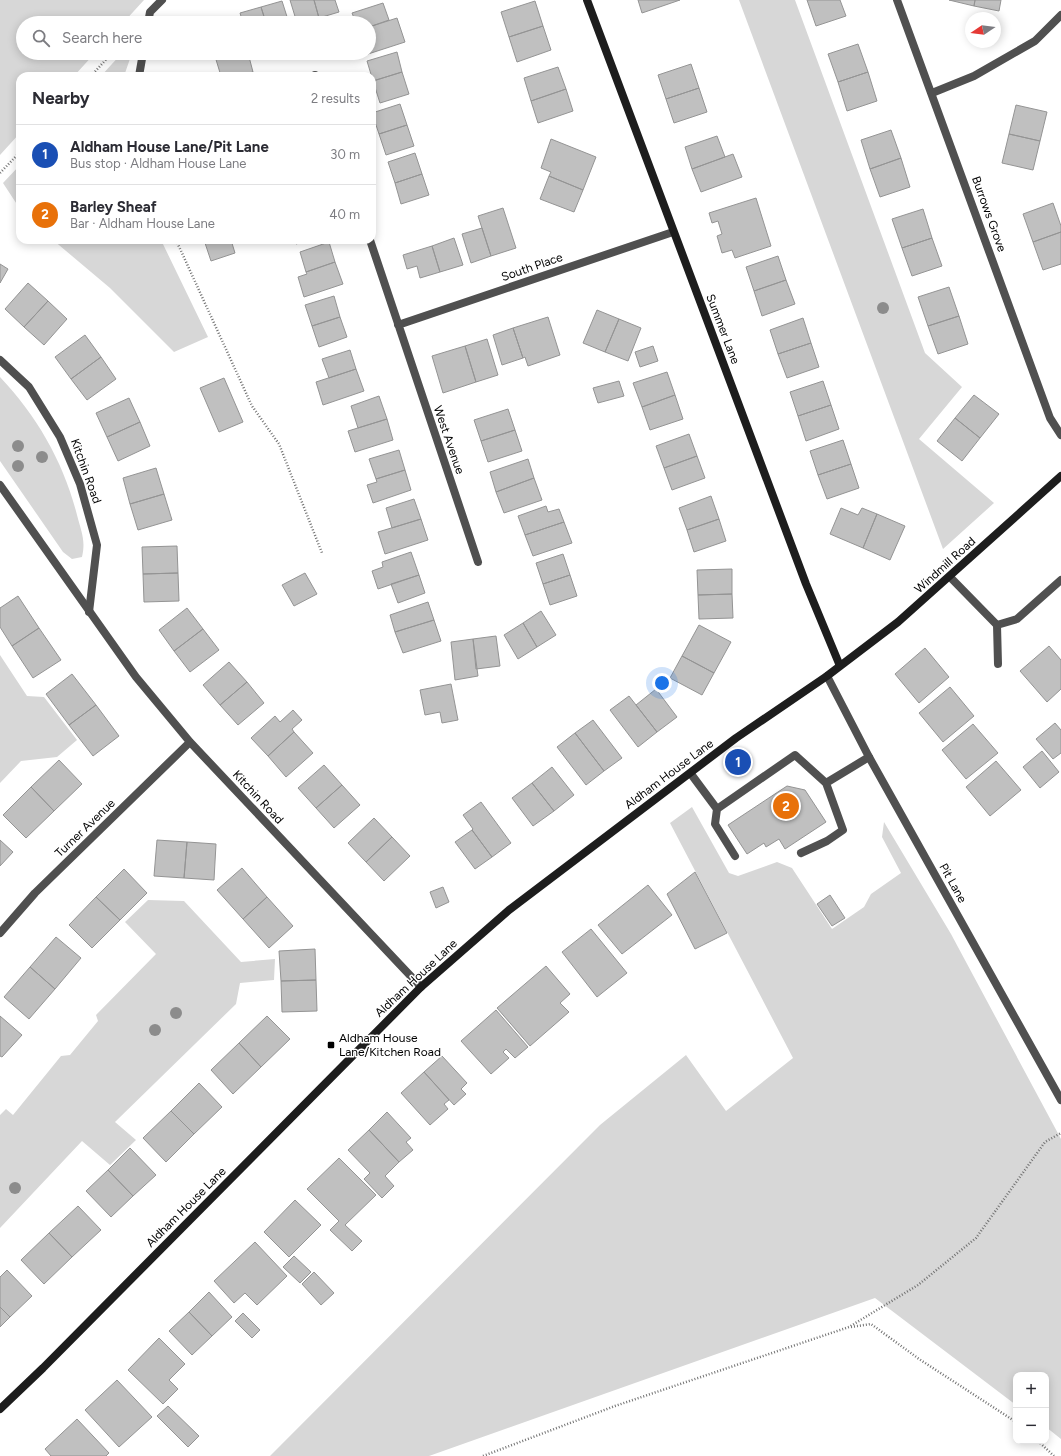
<!DOCTYPE html>
<meta charset="utf-8">
<style>
:root{--surface:#fff;--page:#f2f2f3;--text:#2b2b33;--muted:#7c7c81;--line:#e1e1e2;--accent:#000}
body{margin:0;font-family:Figtree,sans-serif;background:var(--page);color:var(--text)}
.controls{position:absolute;right:12px;bottom:12px;display:grid;overflow:hidden;border-radius:8px;box-shadow:0 2px 10px #0003}
.controls button{width:36px;height:36px;display:grid;place-items:center;padding:0;border:0;border-bottom:1px solid var(--line);background:var(--surface);color:var(--text);font:20px sans-serif}
.compass{position:absolute;left:965px;top:12px;width:36px;height:36px;border-radius:50%;background:var(--surface);box-shadow:0 2px 10px #0003;rotate:257deg}
.you{position:absolute;left:662px;top:683px;width:14px;height:14px;margin:-10px;border:3px solid #fff;border-radius:50%;background:#1a73e8;box-shadow:0 0 0 6px #1a73e833}
.badge{display:grid;place-items:center;width:26px;height:26px;border-radius:50%;background:var(--accent);color:#fff;font-size:13px;font-weight:700}
.pin{position:absolute;translate:-50% -50%;border:2px solid #fff;box-shadow:0 1px 4px #0006}
.list{margin:0;padding:0;list-style:none}
h2{display:flex;justify-content:space-between;align-items:center;height:52px;margin:0;padding:0 16px;font-size:17px}
h2 small{font-size:13px;font-weight:400;color:var(--muted)}
.list li{display:grid;grid-template-columns:26px 1fr auto;gap:12px;align-items:center;box-sizing:border-box;height:60px;padding:0 16px;border-top:1px solid var(--line)}
.list b{display:block;font-size:15px;white-space:nowrap}
.list p{margin:0;font-size:13px;white-space:nowrap;color:var(--muted)}
.list em{font-size:13px;font-style:normal;color:var(--muted)}
.icon{flex:none;width:22px;height:22px;fill:none;stroke:currentColor;stroke-width:2;stroke-linecap:round;stroke-linejoin:round}
.map{position:relative;flex:none;width:1061px;height:1456px;overflow:hidden}
.search{position:absolute;background:var(--surface);box-shadow:0 2px 10px #0003;left:16px;top:16px;width:360px;height:44px;display:flex;align-items:center;gap:10px;box-sizing:border-box;padding:0 14px;border-radius:22px;color:var(--muted);font-size:15px}
.panel{position:absolute;background:var(--surface);box-shadow:0 2px 10px #0003;left:16px;top:72px;width:360px;height:172px;border-radius:12px}
.map>svg:first-child{display:block}
</style>
<div class="map">
<svg width="1061" height="1456" viewBox="0 0 1061 1456">
<rect width="100%" height="100%" fill="#fff"/>
<!-- green -->
<path fill="#d7d7d7" d="M0 0H144L123 23H23V53H95L74 76H20V133L0 155Z
M739 0H795L925 353 962 387 919 439 994 503 943 549Z
M122 53H132L124 76H101Z
M20 165V209L3 183Z
M53 240H161L208 337 174 352 110 288Z
M0 377C37 416 64 463 77 515 81 531 86 540 82 557L72 559 63 552 0 461Z
M0 655 27 696 44 697 77 740 57 757 21 761 0 783Z
M692 807 729 873 738 876 777 862 792 868 832 929 864 907 871 894 901 873 882 837 884 822 951 934 1061 1139V1439L1046 1427V1375H1016V1405L875 1298 429 1456H270L600 1125 686 1055 726 1111 793 1058 670 823Z
M148 900 184 901 241 962 275 959 274 980 240 983 236 1004 115 1122 136 1140 110 1165 82 1141 0 1228V1115L6 1109 13 1115 61 1056 70 1055 98 1021 96 1015 156 954 125 922Z"/>
<!-- building -->
<path fill="#c0c0c0" stroke="#949494" d="M290 0H314L319 18 297 23Z
M314 0H335L339 12 319 18Z
M638 0H680L642 13Z
M807 0H840L846 16 816 26Z
M949 0H975L974 6Z
M975 0H1001L999 11 974 6Z
M282 1 289 23H266L261 7Z
M535 1 543 26 509 37 501 12Z
M383 3 389 20 369 27V23H356L352 13Z
M261 7 266 23H243L240 13Z
M397 18 405 42 365 55V53H369V27Z
M543 26 551 50 517 62 509 37Z
M858 44 868 72 838 82 828 54Z
M397 52 402 72 373 81 367 61Z
M214 53H230L231 56 248 53 253 72 239 76H221Z
M691 64 699 88 666 99 658 75Z
M558 67 566 89 531 101 524 78Z
M253 72 254 76H239Z
M402 72 409 94 380 103 373 81Z
M868 72 877 101 847 111 838 82Z
M699 88 707 112 674 123 666 99Z
M566 89 573 111 538 123 531 101Z
M400 104 407 125 379 134 372 113Z
M1016 105 1047 112 1040 141 1009 134Z
M407 125 414 146 386 155 379 134Z
M891 130 901 158 870 169 861 140Z
M1009 134 1040 141 1033 170 1002 163Z
M717 136 725 157 692 169 685 147Z
M551 139 596 157 583 190 549 176 551 172 541 168Z
M415 153 422 174 395 183 388 162Z
M733 154 742 177 701 192 692 169Z
M901 158 910 187 880 197 870 169Z
M422 174 429 195 401 204 395 183Z
M549 176 583 190 574 212 540 199Z
M756 198 771 246 735 258 732 250 722 253 717 236 722 234 718 221 712 223 709 213Z
M1053 203 1061 226V232L1033 242 1023 214Z
M503 208 516 248 491 256 478 216Z
M923 209 932 238 902 248 892 219Z
M482 228 491 256 471 263 462 234Z
M1061 232V264L1043 270 1033 242Z
M454 238 463 265 440 272 432 246Z
M932 238 942 266 912 276 902 248Z
M204 240H231L235 253 211 261Z
M295 240H309L296 244Z
M329 242 335 262 306 272 300 252Z
M432 246 440 272 420 278 417 266 407 269 403 255Z
M778 256 786 280 754 291 746 267Z
M335 262 343 284 304 297 298 277 307 274 306 272Z
M0 264 8 269 0 283Z
M786 280 795 304 762 316 754 291Z
M28 283 48 301 24 327 5 309Z
M949 287 959 316 928 326 918 297Z
M334 296 340 317 312 326 305 305Z
M48 301 67 319 44 345 24 327Z
M597 310 619 319 605 352 583 343Z
M959 316 968 344 938 354 928 326Z
M340 317 347 337 319 347 312 326Z
M548 317 560 355 528 366 525 357 523 358 513 328Z
M803 318 811 343 778 354 770 330Z
M619 319 641 328 628 361 605 352Z
M513 328 523 358 502 365 493 335Z
M85 335 101 357 71 379 55 357Z
M487 339 498 375 476 382 465 346Z
M811 343 819 367 787 378 778 354Z
M465 346 476 382 443 393 432 356Z
M653 346 658 361 640 367 635 352Z
M350 350 356 369 329 378 322 359Z
M101 357 116 379 87 400 71 379Z
M356 369 364 391 323 405 316 382Z
M667 372 675 395 642 407 633 383Z
M224 378 243 422 219 432 200 388Z
M619 381 624 396 598 403 593 388Z
M823 381 831 405 798 416 790 392Z
M675 395 683 419 650 430 642 407Z
M974 395 999 414 980 438 955 418Z
M379 396 387 419 358 428 351 406Z
M129 398 140 422 107 437 96 413Z
M831 405 839 429 806 441 798 416Z
M508 409 515 430 481 441 474 420Z
M955 418 980 438 962 461 937 441Z
M387 419 393 440 355 452 348 431Z
M140 422 150 446 118 461 107 437Z
M515 430 522 451 488 462 481 441Z
M689 434 697 456 664 468 656 446Z
M843 440 851 464 818 475 810 451Z
M399 450 405 470 376 479 369 459Z
M697 456 705 478 672 490 664 468Z
M528 459 534 478 496 492 490 472Z
M851 464 859 488 827 499 818 475Z
M156 468 164 494 130 504 123 478Z
M405 470 411 490 373 503 367 485 377 482 376 479Z
M534 478 542 500 504 513 496 492Z
M164 494 172 520 138 530 130 504Z
M711 496 719 519 687 530 679 508Z
M414 499 421 519 392 528 386 508Z
M546 506 548 512 559 509 564 522 525 535 518 516Z
M841 508 858 515 862 508 877 514 863 548 830 534Z
M877 514 905 526 890 560 863 548Z
M421 519 428 540 385 554 378 532Z
M719 519 726 541 694 552 687 530Z
M564 522 572 543 533 556 525 535Z
M177 546 178 573 143 574 142 547Z
M411 552 419 575 378 589 372 571 383 567 382 562Z
M563 554 570 575 543 584 536 563Z
M732 569V594L698 595 697 570Z
M178 573 179 601 144 602 143 574Z
M305 573 317 594 294 606 282 585Z
M419 575 425 593 398 603 391 584Z
M570 575 577 596 550 605 543 584Z
M732 594 733 618 699 619 698 595Z
M18 596 39 628 12 646 0 627V608Z
M428 602 434 620 395 632 390 615Z
M187 608 203 629 174 651 159 630Z
M541 611 556 635 537 647 523 623Z
M434 620 441 641 403 653 395 632Z
M523 623 537 647 518 659 504 635Z
M699 625 731 642 714 673 682 656Z
M39 628 61 660 33 678 12 646Z
M203 629 219 650 190 672 174 651Z
M496 636 500 666 476 669 473 639Z
M473 639 478 676 455 680 451 642Z
M1049 646 1061 660V689L1047 702 1020 671Z
M925 648 949 677 919 703 895 674Z
M682 656 714 673 702 695 670 678Z
M229 662 247 682 220 705 203 685Z
M72 674 96 705 69 725 46 694Z
M247 682 264 703 238 725 220 705Z
M451 684 458 720 442 723 440 712 425 715 420 690Z
M950 687 974 716 943 742 919 713Z
M656 689 677 717 657 732 636 705Z
M629 696 657 732 638 747 610 710Z
M96 705 119 736 93 756 69 725Z
M293 710 302 720 292 729 294 732 268 756 251 738 275 716 280 722Z
M593 720 622 758 604 771 575 733Z
M1055 723 1061 730V753L1053 759 1036 739Z
M973 724 998 753 966 779 942 750Z
M294 732 313 753 286 777 268 756Z
M575 733 604 771 586 785 557 747Z
M1042 751 1059 772 1040 788 1023 767Z
M59 760 82 784 54 811 31 787Z
M996 761 1021 790 990 816 966 787Z
M324 765 342 785 316 808 298 788Z
M552 767 574 795 554 811 532 783Z
M532 783 554 811 533 826 512 798Z
M342 785 360 805 334 828 316 808Z
M787 786 805 790 826 822 785 849 779 839 766 847 764 843 747 854 728 825Z
M31 787 54 811 26 838 3 815Z
M481 802 511 843 492 857 472 830 473 829 463 815Z
M374 818 392 837 366 862 348 843Z
M472 830 492 857 475 869 455 842Z
M392 837 410 856 384 881 366 862Z
M0 840 13 852 0 866Z
M157 840 187 842 184 878 154 876Z
M187 842 216 844 214 880 184 878Z
M242 868 267 897 243 919 217 890Z
M124 869 147 893 120 920 96 897Z
M695 872 727 933 695 949 667 894Z
M648 885 672 915 622 954 598 925Z
M443 887 449 902 436 908 430 892Z
M830 895 845 918 832 926 817 904Z
M96 897 120 920 92 948 69 925Z
M267 897 293 926 269 948 243 919Z
M591 929 627 973 597 997 562 952Z
M56 937 81 958 55 989 30 967Z
M315 949 316 980 281 981 279 951Z
M546 966 570 994 560 1003 569 1012 530 1046 497 1008Z
M30 967 55 989 29 1019 4 997Z
M316 980 317 1011 282 1012 281 981Z
M496 1010 528 1047 515 1058 506 1049 503 1052 509 1058 491 1074 461 1041Z
M0 1016 22 1035 2 1057 0 1056Z
M267 1016 290 1039 261 1067 239 1043Z
M239 1043 261 1067 233 1094 211 1070Z
M442 1056 467 1083 461 1089 466 1094 454 1105 424 1072Z
M424 1072 449 1100 444 1104 448 1109 430 1125 401 1093Z
M199 1083 222 1107 194 1134 171 1111Z
M171 1111 194 1134 166 1162 143 1138Z
M387 1112 411 1138 406 1142 413 1150 399 1162 369 1130Z
M369 1130 399 1162 385 1176 394 1186 382 1198 364 1179 370 1173 348 1150Z
M130 1148 156 1175 133 1196 108 1170Z
M339 1158 376 1195 345 1225 362 1241 352 1251 330 1230 339 1221 307 1189Z
M108 1170 133 1196 111 1217 86 1191Z
M295 1200 321 1225 289 1257 264 1232Z
M78 1206 101 1230 72 1257 49 1233Z
M49 1233 72 1257 44 1284 21 1260Z
M255 1242 287 1276 257 1305 245 1293 234 1303 214 1281Z
M294 1256 311 1272 300 1283 283 1267Z
M7 1270 32 1296 10 1317 0 1307V1277Z
M314 1272 334 1293 321 1305 302 1284Z
M209 1292 232 1317 212 1336 189 1312Z
M0 1307 10 1317 0 1327Z
M189 1312 212 1336 192 1355 169 1331Z
M243 1313 260 1330 252 1338 235 1321Z
M159 1338 185 1364 169 1380 178 1389 163 1404 128 1370Z
M117 1380 152 1417 119 1447 85 1410Z
M168 1406 199 1436 188 1447 157 1416Z
M77 1419 109 1453 106 1456H51L45 1449Z"/>
<g fill="none" stroke-linecap="round" stroke-linejoin="round">
<!-- path -->
<path stroke="#727272" stroke-width="2.5" stroke-dasharray="1 2" stroke-linecap="butt" d="M91 76 112 53
M0 173 20 152
M176 240 252 406 279 444 322 553
M851 1327 871 1324 919 1359 1016 1422
M1038 1441 1054 1456
M483 1456 615 1406 849 1327 918 1285 976 1238 1045 1142 1061 1133"/>
<!-- lane -->
<path stroke="#505050" stroke-width="8" d="M148 23 150 12 162 0
M139 76 143 53
M0 360 29 387 60 437 80 484 97 545 89 612
M997 625 998 664
M691 774 717 809 795 755 826 783 869 757
M717 809 715 824 735 856
M801 853 827 841 843 830 826 783"/>
<!-- street -->
<path stroke="#505050" stroke-width="8" d="M897 0 1050 418 1061 435
M315 75V76
M932 93 974 76 1035 41 1061 15
M370 240 478 562
M398 325 673 232
M0 485 136 677 190 742 421 987
M950 577 997 625 1017 619 1061 580
M827 676 869 757 1061 1100
M0 933 35 893 190 742"/>
<!-- secondary -->
<path stroke="#1d1d1d" stroke-width="8" d="M587 0 806 584 840 666
M0 1409 43 1368 421 987 509 910 736 738 827 676 898 622 1061 476"/>
</g>
<!-- trees -->
<g fill="#8c8c8c">
<circle cx="883" cy="308" r="6"/>
<circle cx="18" cy="446" r="6"/>
<circle cx="42" cy="457" r="6"/>
<circle cx="18" cy="466" r="6"/>
<circle cx="176" cy="1013" r="6"/>
<circle cx="155" cy="1030" r="6"/>
<circle cx="15" cy="1188" r="6"/>
</g>
<!-- markers -->
<rect fill="#000" stroke="#fff" stroke-width="1.5" x="327" y="1041" width="8" height="8" rx="2"/>
<g text-anchor="middle" dominant-baseline="central" stroke-width="3" stroke-linejoin="round" paint-order="stroke">
<!-- street labels -->
<g font-size="12" fill="#000" stroke="#fff">
<text transform="translate(989 214) rotate(70)">Burrows Grove</text>
<text transform="translate(532 267) rotate(-19)">South Place</text>
<text transform="translate(723 329) rotate(69)">Summer Lane</text>
<text transform="translate(449 440) rotate(71)">West Avenue</text>
<text transform="translate(86 471) rotate(70)">Kitchin Road</text>
<text transform="translate(945 565) rotate(-42)">Windmill Road</text>
<text transform="translate(669 774) rotate(-37)">Aldham House Lane</text>
<text transform="translate(258 797) rotate(47)">Kitchin Road</text>
<text transform="translate(85 828) rotate(-44)">Turner Avenue</text>
<text transform="translate(953 883) rotate(61)">Pit Lane</text>
<text transform="translate(416 978) rotate(-43)">Aldham House Lane</text>
<text transform="translate(186 1207) rotate(-45)">Aldham House Lane</text>
</g>
<!-- poi labels -->
<g font-size="12" fill="#000" stroke="#fff" text-anchor="start">
<text x="339" y="1038">Aldham House<tspan x="339" dy="14">Lane/Kitchen Road</tspan></text>
</g>
</g>
</svg>
<div class="controls">
<button>+</button>
<button>−</button>
</div>
<svg class="compass" viewBox="-18 -18 36 36"><path d="M0-13l5 13h-10z" fill="#e53935"/><path d="M0 13l5-13h-10z" fill="#7c7c81"/></svg>
<div class="you"></div>
<div class="pin badge" style="left:738px;top:762px;background:#1a4fb4">1</div>
<div class="pin badge" style="left:786px;top:806px;background:#e8710a">2</div>
<div class="search"><svg class="icon" aria-label="search" viewBox="0 0 24 24"><circle cx="10" cy="10" r="6"/><path d="M15 15l6 6"/></svg>Search here</div>
<section class="panel">
<h2>Nearby<small>2 results</small></h2>
<ul class="list">
<li><span class="badge" style="background:#1a4fb4">1</span><div><b>Aldham House Lane/Pit Lane</b><p>Bus stop · Aldham House Lane</p></div><em>30 m</em></li>
<li><span class="badge" style="background:#e8710a">2</span><div><b>Barley Sheaf</b><p>Bar · Aldham House Lane</p></div><em>40 m</em></li>
</ul>
</section>
</div>
